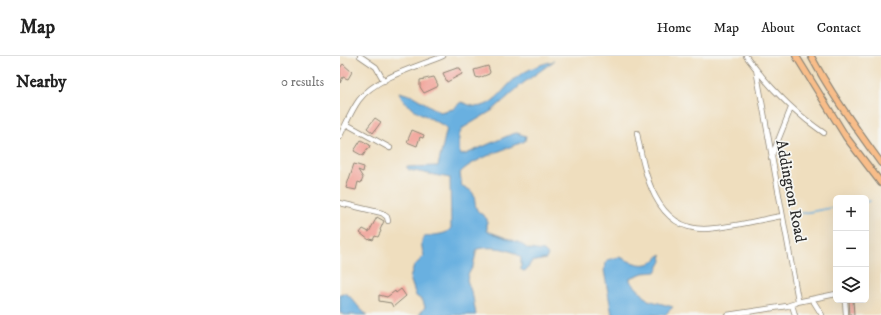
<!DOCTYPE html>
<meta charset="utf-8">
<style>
:root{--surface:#fff;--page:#f2f2f2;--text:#222;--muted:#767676;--line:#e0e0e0}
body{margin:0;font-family:"IM FELL DW Pica",serif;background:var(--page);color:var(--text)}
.controls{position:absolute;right:12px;bottom:12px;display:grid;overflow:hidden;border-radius:6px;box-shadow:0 4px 16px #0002}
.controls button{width:36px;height:36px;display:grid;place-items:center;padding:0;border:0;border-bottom:1px solid var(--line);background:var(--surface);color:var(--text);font:20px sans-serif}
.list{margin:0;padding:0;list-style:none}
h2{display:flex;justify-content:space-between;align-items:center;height:52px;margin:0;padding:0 16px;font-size:17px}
h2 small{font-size:13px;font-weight:400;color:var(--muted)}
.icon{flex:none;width:22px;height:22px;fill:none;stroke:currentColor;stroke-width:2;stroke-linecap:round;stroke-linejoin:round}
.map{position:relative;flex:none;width:541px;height:259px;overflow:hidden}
header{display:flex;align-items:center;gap:24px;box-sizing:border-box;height:56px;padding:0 20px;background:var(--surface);border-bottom:1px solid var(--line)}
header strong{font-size:19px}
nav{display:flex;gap:22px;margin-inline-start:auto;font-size:14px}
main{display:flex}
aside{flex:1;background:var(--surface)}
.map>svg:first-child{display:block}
</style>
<header>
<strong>Map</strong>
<nav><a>Home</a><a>Map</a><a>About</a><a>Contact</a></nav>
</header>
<main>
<aside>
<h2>Nearby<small>0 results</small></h2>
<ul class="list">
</ul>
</aside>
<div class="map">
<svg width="541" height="259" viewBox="0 0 541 259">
<rect width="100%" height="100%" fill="#f6f6f2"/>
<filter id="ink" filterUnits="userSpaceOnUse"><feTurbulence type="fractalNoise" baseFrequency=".025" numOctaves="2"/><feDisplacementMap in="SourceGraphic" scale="8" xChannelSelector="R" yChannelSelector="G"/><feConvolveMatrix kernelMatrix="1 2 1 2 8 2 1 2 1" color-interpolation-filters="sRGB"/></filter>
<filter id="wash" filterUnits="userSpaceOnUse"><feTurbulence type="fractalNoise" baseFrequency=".012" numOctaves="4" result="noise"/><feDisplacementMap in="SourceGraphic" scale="16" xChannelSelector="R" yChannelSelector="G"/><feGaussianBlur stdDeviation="0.9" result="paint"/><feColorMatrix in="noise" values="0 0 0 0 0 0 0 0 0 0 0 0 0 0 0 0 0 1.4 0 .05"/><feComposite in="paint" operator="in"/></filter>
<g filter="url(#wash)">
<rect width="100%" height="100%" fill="#efdebe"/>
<!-- water -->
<path fill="#69b0e0" stroke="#4a6e86" d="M214 5 182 28 153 54 123 72 119 79V94L121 99 126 98 172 78 177 77 186 80 185 85C169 92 130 104 120 117L122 131C139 135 132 143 137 154 140 158 144 159 147 163V175L180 187 188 193 204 195 208 199 206 203 191 206 187 214 183 215 181 213V202C173 192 149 190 137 193L133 210 128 219 127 224 133 241 136 259H79L85 251 83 245 76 240 70 222 74 210 84 200C76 173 90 183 107 176L111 172 110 122 69 114 66 111 98 110 107 72C90 60 68 56 59 36L73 40 100 56 113 53 121 46C128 48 134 52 142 50 156 47 166 29 177 21 188 13 201 8 214 5Z
M321 198 322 205 316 216 303 217 290 222V225L308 244 333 251 325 259H272L264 214 267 204 279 201C290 205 302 213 314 205 317 203 318 200 321 198Z
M3 237C11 237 18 254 28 259H4L0 257V238Z"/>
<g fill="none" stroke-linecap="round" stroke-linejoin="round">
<!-- stream -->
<path stroke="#69b0e0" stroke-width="1.5" d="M526 146 530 145
M458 158 496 151"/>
</g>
<g id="blocks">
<!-- building -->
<path fill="#f1988d" d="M3 8 12 16 8 23 3 21 0 27V12Z
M148 10 150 16 149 18 139 22 136 21 134 14Z
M117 12H120L122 18 107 26 103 17Z
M94 21 98 29 97 31 84 37 80 31V24Z
M35 62 41 66 33 77 27 72Z
M72 74 84 79 83 82 80 81 77 90 67 86Z
M21 84 30 89 29 92 27 93 23 100 14 95Z
M14 108 24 111 23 116 18 114 23 122 21 127 18 126 16 134 6 132Z
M37 161 44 165 40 174 41 175 38 181 35 180 33 184 30 183 29 184 20 177 23 173 29 176Z
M61 233 66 240 53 251 51 247 39 245V239L47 241 55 235 56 237Z
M509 244H513L514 259H510Z"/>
</g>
</g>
<g filter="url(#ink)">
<use href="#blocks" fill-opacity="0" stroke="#8d8474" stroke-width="1"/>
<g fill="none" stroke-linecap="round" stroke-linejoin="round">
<defs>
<path id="minor" d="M20 0 36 11 44 25
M406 0C428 30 453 56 484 77
M6 68 50 92
M297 77C304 114 314 173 364 173 390 172 417 164 442 160
M0 80C6 68 11 55 19 44 36 21 77 11 103 0
M431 102 451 52
M0 147 42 157 47 161 48 165
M472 243 482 259
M505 244 506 259
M457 246 496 238
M452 249 455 259
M387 259 447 250 456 247 458 244 416 13"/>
<path id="major" d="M456 0 506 81 541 127
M471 0C491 38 516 73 541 107"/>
</defs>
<!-- minor casing -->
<use href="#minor" stroke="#8d8474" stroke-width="6"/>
<!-- major casing -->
<use href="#major" stroke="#8d8474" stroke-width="8"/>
<!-- minor -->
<use href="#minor" stroke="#fff" stroke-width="4.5"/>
<!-- major -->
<use href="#major" stroke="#f8bd89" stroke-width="5.5"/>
</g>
</g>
<g text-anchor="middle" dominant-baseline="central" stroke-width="3.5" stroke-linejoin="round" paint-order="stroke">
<!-- street labels -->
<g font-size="16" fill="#2b2b2b" stroke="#f6f6f2">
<text transform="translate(451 135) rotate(79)">Addington Road</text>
</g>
</g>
</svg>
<div class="controls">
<button>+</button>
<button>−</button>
<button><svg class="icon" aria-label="layers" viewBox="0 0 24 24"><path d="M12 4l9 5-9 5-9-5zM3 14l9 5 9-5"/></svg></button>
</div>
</div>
</main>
